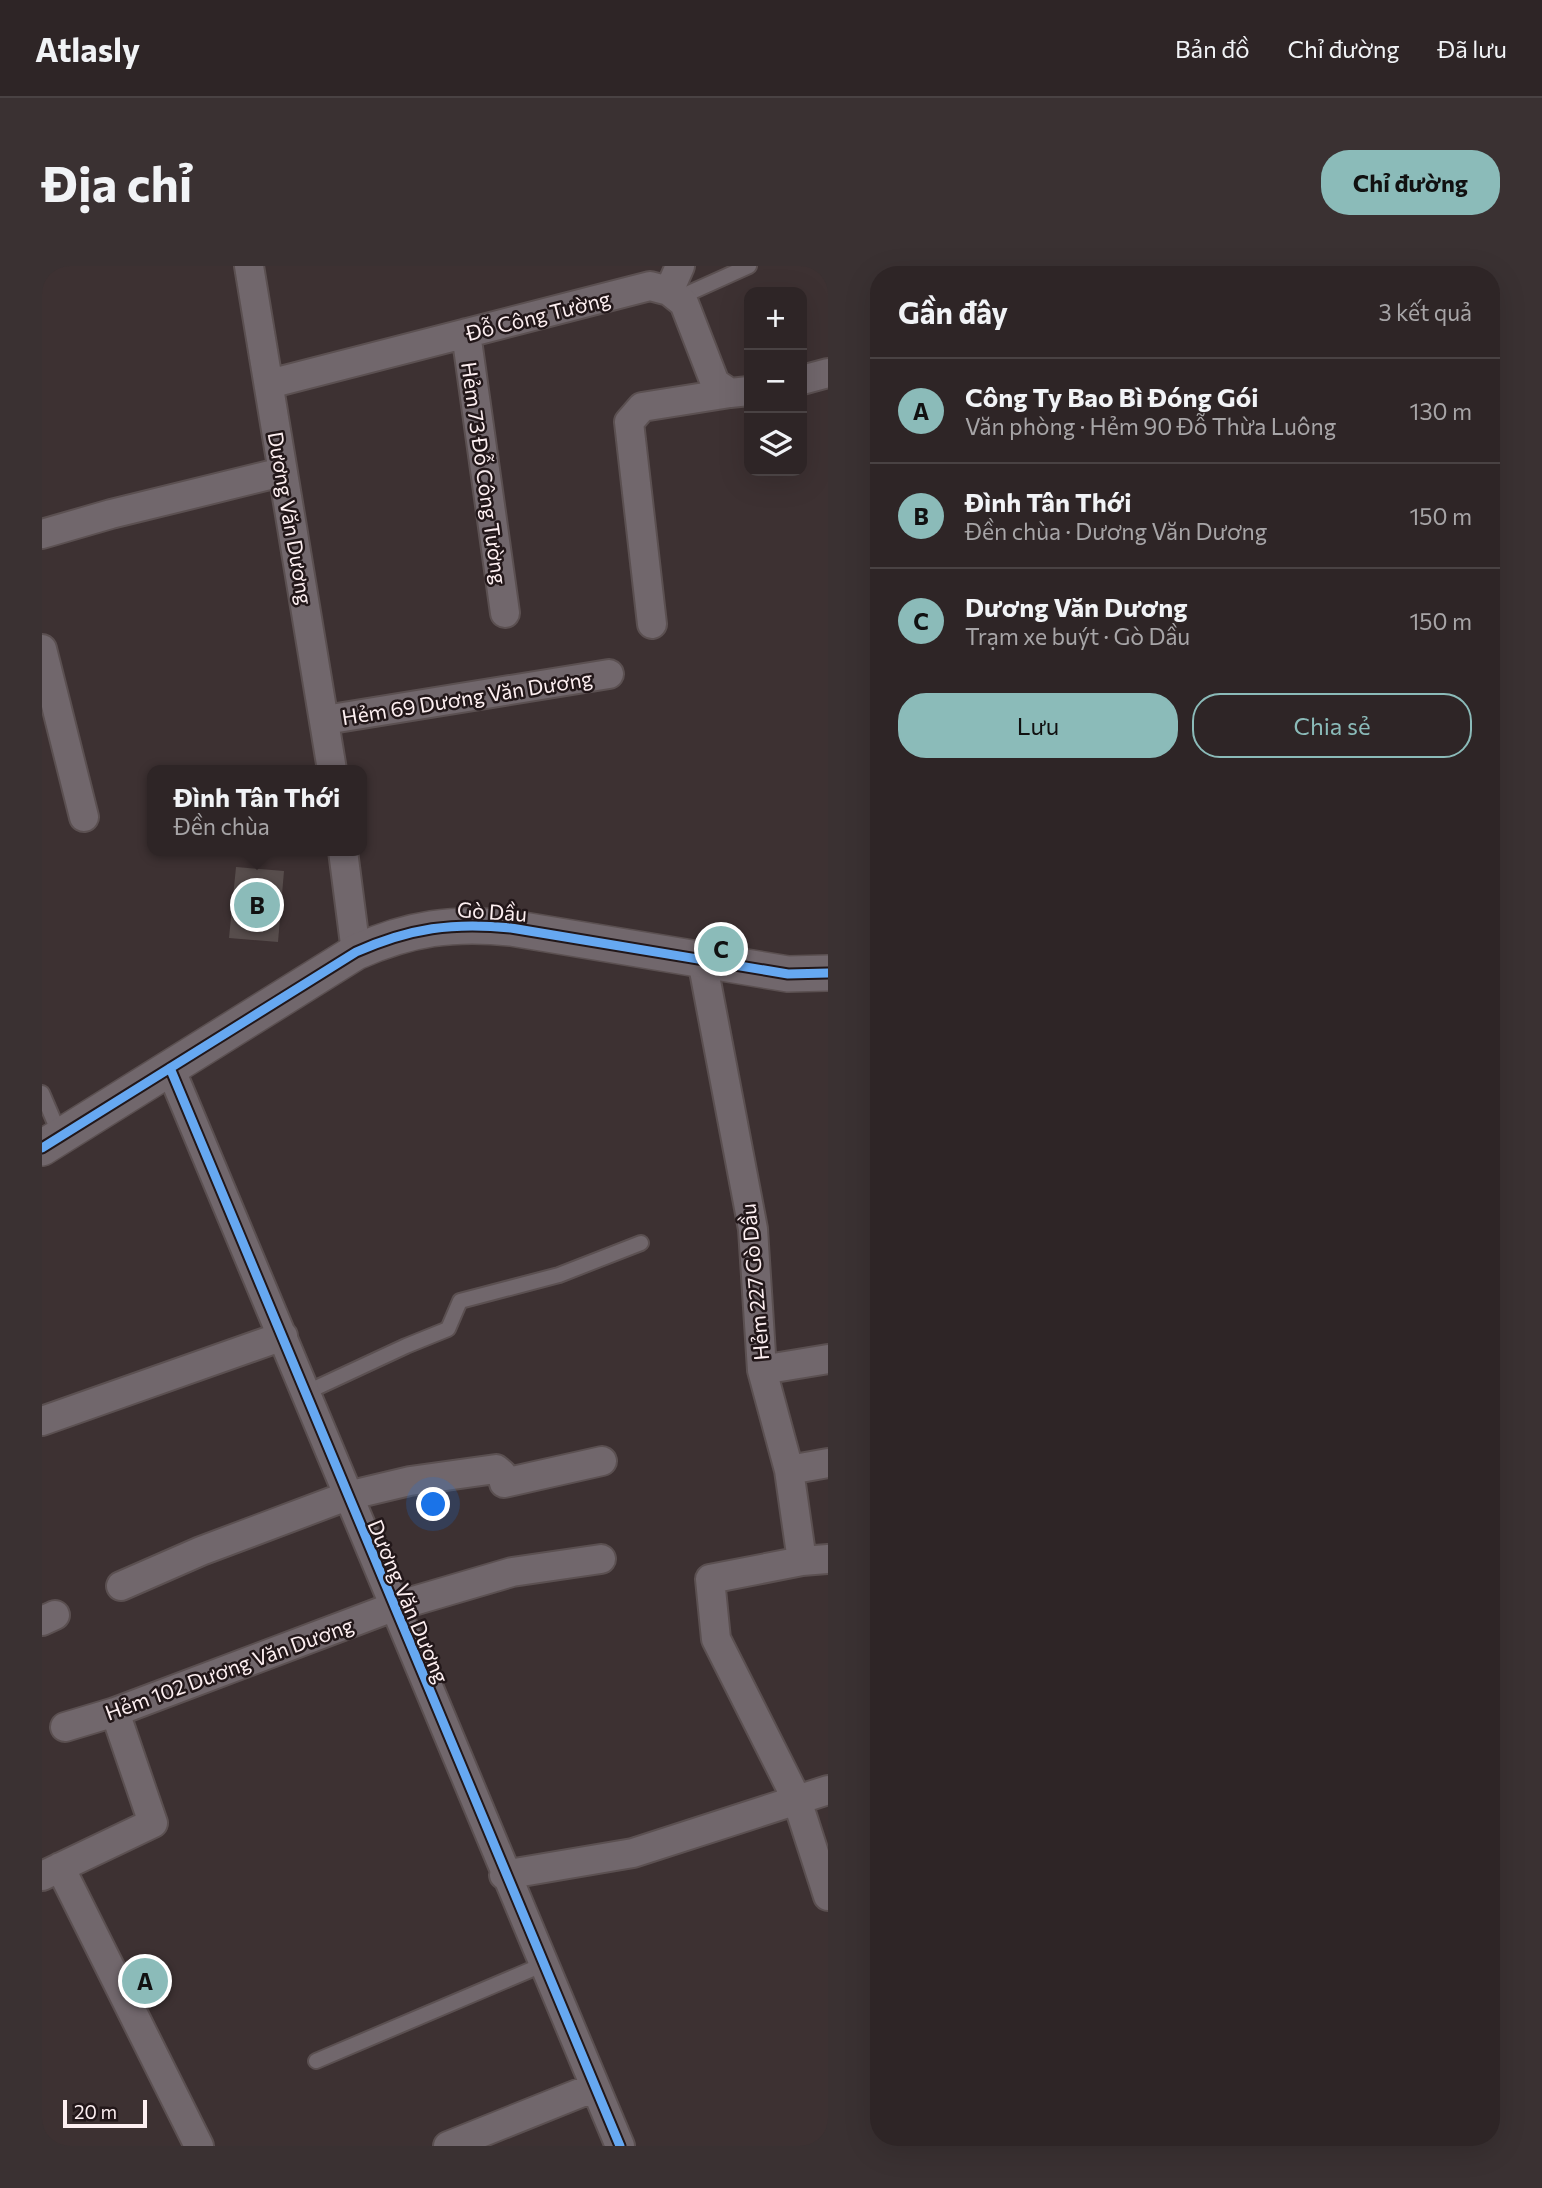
<!DOCTYPE html>
<html lang="vi">
<meta charset="utf-8">
<style>
:root{--surface:#2e2526;--page:#3a3132;--text:#f1f3f6;--muted:#a7a5a7;--line:#494243;--accent:#8bbbb9}
body{margin:0;font-family:Commissioner,sans-serif;background:var(--page);color:var(--text)}
.controls{position:absolute;right:21px;top:21px;display:grid;overflow:hidden;border-radius:14px;box-shadow:0 7px 28px #0002}
.controls button{width:63px;height:63px;display:grid;place-items:center;padding:0;border:0;border-bottom:2px solid var(--line);background:var(--surface);color:var(--text);font:35px sans-serif}
.scale{position:absolute;left:21px;bottom:18px;width:84px;box-sizing:border-box;padding-left:7px;border:4px solid #fdeff1;border-top:0;font-size:19px;line-height:24px;white-space:nowrap;color:#fdeff1;-webkit-text-stroke:5px #221719;paint-order:stroke}
.you{position:absolute;left:392px;top:1239px;width:24px;height:24px;margin:-18px;border:5px solid #fff;border-radius:50%;background:#1a73e8;box-shadow:0 0 0 10px #1a73e833}
.badge{display:grid;place-items:center;width:46px;height:46px;border-radius:50%;background:var(--accent);color:#111;font-size:23px;font-weight:700}
.pin{position:absolute;translate:-50% -50%;border:4px solid #fff;box-shadow:0 2px 7px #0006}
.popup{position:absolute;left:105px;top:499px;width:220px;height:91px;box-sizing:border-box;display:grid;place-content:center;border-radius:14px;background:var(--surface);filter:drop-shadow(0 2px 5px #0005);font-size:23px;white-space:nowrap;color:var(--muted)}
.popup b{font-size:26px;color:var(--text)}
.popup::after{content:'';position:absolute;left:50%;top:100%;margin-left:-14px;border:14px solid transparent;border-top-color:var(--surface)}
.list{margin:0;padding:0;list-style:none}
h2{display:flex;justify-content:space-between;align-items:center;height:91px;margin:0;padding:0 28px;font-size:30px}
h2 small{font-size:23px;font-weight:400;color:var(--muted)}
.list li{display:grid;grid-template-columns:46px 1fr auto;gap:21px;align-items:center;box-sizing:border-box;height:105px;padding:0 28px;border-top:2px solid var(--line)}
.list b{display:block;font-size:26px;white-space:nowrap}
.list p{margin:0;font-size:23px;white-space:nowrap;color:var(--muted)}
.list em{font-size:23px;font-style:normal;color:var(--muted)}
.actions{display:flex;gap:14px;padding:21px 28px}
.actions a{flex:1;padding:16px 0;border:2px solid var(--accent);border-radius:28px;text-align:center;font-size:24px;color:var(--accent)}
.actions .main{background:var(--accent);color:#111}
.icon{flex:none;width:38px;height:38px;fill:none;stroke:currentColor;stroke-width:2;stroke-linecap:round;stroke-linejoin:round}
.map{position:relative;flex:none;width:786px;height:1880px;overflow:hidden;border-radius:28px}
header{display:flex;align-items:center;gap:42px;box-sizing:border-box;height:98px;padding:0 35px;background:var(--surface);border-bottom:2px solid var(--line)}
header strong{font-size:33px}
nav{display:flex;gap:38px;margin-inline-start:auto;font-size:24px}
.intro{display:flex;align-items:center;justify-content:space-between;box-sizing:border-box;height:168px;padding:0 42px}
h1{margin:0;font-size:49px}
.button{padding:18px 32px;border-radius:28px;background:var(--accent);color:#111;font-size:24px;font-weight:700}
main{display:flex;gap:42px;padding:0 42px}
aside{flex:1;background:var(--surface);border-radius:28px;box-shadow:0 7px 28px #0002}
.map>svg:first-child{display:block}
</style>
<header>
<strong>Atlasly</strong>
<nav><a>Bản đồ</a><a>Chỉ đường</a><a>Đã lưu</a></nav>
</header>
<div class="intro"><h1>Địa chỉ</h1><a class="button">Chỉ đường</a></div>
<main>
<div class="map">
<svg width="786" height="1880" viewBox="0 0 786 1880">
<rect width="100%" height="100%" fill="#3d3132"/>
<!-- building -->
<path fill="#574d4c" d="M194 601 242 605 236 676 187 672Z"/>
<g fill="none" stroke-linecap="round" stroke-linejoin="round">
<defs>
<path id="service" d="M636 32 707 0
M0 827 18 869
M263 1127 364 1080 406 1063 418 1035 517 1009 599 977
M274 1795 500 1699"/>
<path id="minor" d="M207 0 290 504
M627 25 638 0
M424 67 463 347
M760 114 786 107
M227 118 608 20 627 25 642 37 673 117 688 127 707 125
M0 268 69 248 240 206
M610 358 587 156 600 141 688 127
M0 383 42 551
M283 454 567 408
M301 585 314 686
M660 694 711 963 720 1104 747 1204 760 1295
M128 802C279 1161 425 1522 578 1880
M720 1104 786 1093
M0 1155 241 1070
M747 1204 786 1197
M786 1293 760 1295 668 1313 674 1373 755 1534 786 1630
M79 1320 159 1285 305 1230 368 1215 454 1203 460 1208 462 1217 560 1195
M0 1355 13 1349
M23 1461 73 1446 351 1341 470 1306 559 1293
M18 1601 157 1880
M462 1609 591 1587 786 1524
M0 1610 111 1557 73 1446
M406 1880 553 1821"/>
<path id="tertiary" d="M0 882 314 686C368 662 411 656 469 662L746 708 786 707"/>
</defs>
<!-- service casing -->
<use href="#service" stroke="#5b5051" stroke-width="18"/>
<!-- minor casing -->
<use href="#minor" stroke="#5b5051" stroke-width="32"/>
<!-- tertiary casing -->
<use href="#tertiary" stroke="#5b5051" stroke-width="38"/>
<!-- service -->
<use href="#service" stroke="#71676c" stroke-width="14"/>
<!-- minor -->
<use href="#minor" stroke="#71676c" stroke-width="28"/>
<!-- tertiary -->
<use href="#tertiary" stroke="#71676c" stroke-width="35"/>
<defs>
<path id="cycleway" d="M128 802C279 1161 425 1522 578 1880
M0 882 314 686C368 662 411 656 469 662L746 708 786 707"/>
</defs>
<!-- cycleway casing -->
<use href="#cycleway" stroke="#221719" stroke-width="13"/>
<!-- cycleway -->
<use href="#cycleway" stroke="#66a8f1" stroke-width="9"/>
</g>
<g text-anchor="middle" dominant-baseline="central" stroke-width="5" stroke-linejoin="round" paint-order="stroke">
<!-- street labels -->
<g font-size="21" fill="#fdeff1" stroke="#221719">
<text transform="translate(496 49) rotate(-14)">Đỗ Công Tường</text>
<text transform="translate(443 207) rotate(82)">Hẻm 73 Đỗ Công Tường</text>
<text transform="translate(249 252) rotate(80)">Dương Văn Dương</text>
<text transform="translate(425 431) rotate(-9)">Hẻm 69 Dương Văn Dương</text>
<text transform="translate(450 645) rotate(4)">Gò Dầu</text>
<text transform="translate(712 1016) rotate(-95)">Hẻm 227 Gò Dầu</text>
<text transform="translate(367 1335) rotate(67)">Dương Văn Dương</text>
<text transform="translate(187 1402) rotate(-20)">Hẻm 102 Dương Văn Dương</text>
</g>
</g>
</svg>
<div class="controls">
<button>+</button>
<button>−</button>
<button><svg class="icon" aria-label="layers" viewBox="0 0 24 24"><path d="M12 4l9 5-9 5-9-5zM3 14l9 5 9-5"/></svg></button>
</div>
<div class="scale">20 m</div>
<div class="you"></div>
<div class="pin badge" style="left:103px;top:1715px">A</div>
<div class="pin badge" style="left:215px;top:639px">B</div>
<div class="popup"><b>Đình Tân Thới</b>Đền chùa</div>
<div class="pin badge" style="left:679px;top:683px">C</div>
</div>
<aside>
<h2>Gần đây<small>3 kết quả</small></h2>
<ul class="list">
<li><span class="badge">A</span><div><b>Công Ty Bao Bì Đóng Gói</b><p>Văn phòng · Hẻm 90 Đỗ Thừa Luông</p></div><em>130 m</em></li>
<li><span class="badge">B</span><div><b>Đình Tân Thới</b><p>Đền chùa · Dương Văn Dương</p></div><em>150 m</em></li>
<li><span class="badge">C</span><div><b>Dương Văn Dương</b><p>Trạm xe buýt · Gò Dầu</p></div><em>150 m</em></li>
</ul>
<div class="actions"><a class="main">Lưu</a><a>Chia sẻ</a></div>
</aside>
</main>
